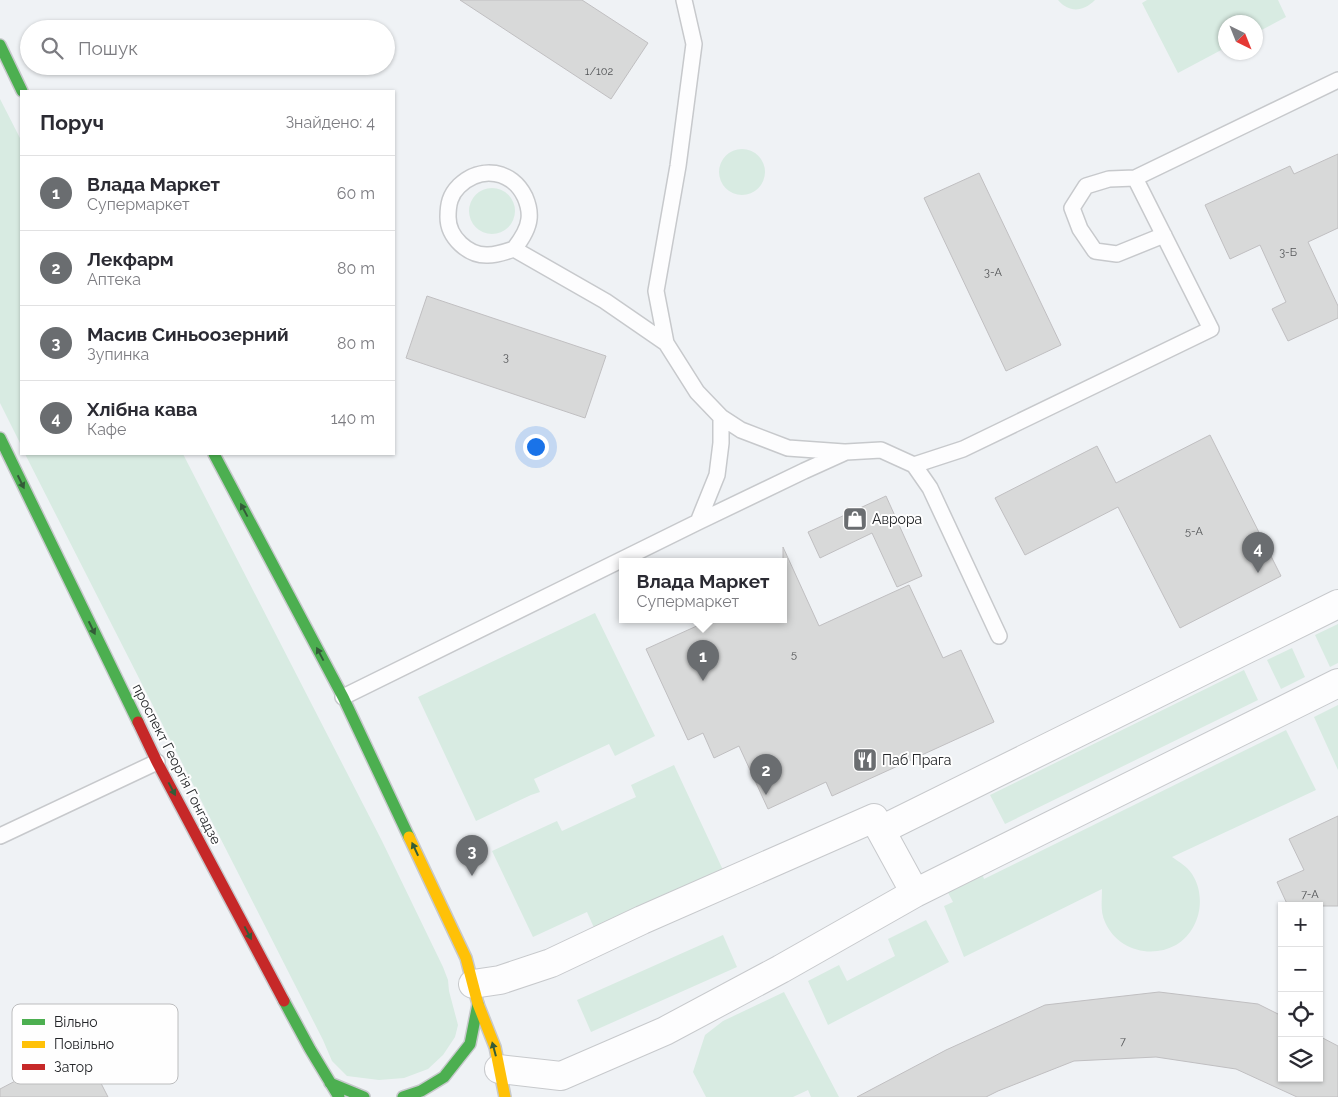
<!DOCTYPE html>
<html lang="uk">
<meta charset="utf-8">
<style>
:root{--surface:#fff;--page:#f7f7f7;--text:#2b2b33;--muted:#7c7c81;--line:#e1e1e2;--accent:#6a6d70}
body{margin:0;font-family:Raleway,sans-serif;background:var(--page);color:var(--text)}
.controls{position:absolute;right:15px;bottom:15px;display:grid;overflow:hidden;border-radius:0px;box-shadow:0 1px 4px #0004}
.controls button{width:45px;height:45px;display:grid;place-items:center;padding:0;border:0;border-bottom:1px solid var(--line);background:var(--surface);color:var(--text);font:25px sans-serif}
.compass{position:absolute;left:1218px;top:15px;width:45px;height:45px;border-radius:50%;background:var(--surface);box-shadow:0 1px 4px #0004;rotate:137deg}
.you{position:absolute;left:535px;top:446px;width:18px;height:18px;margin:-12px;border:4px solid #fff;border-radius:50%;background:#1a73e8;box-shadow:0 0 0 8px #1a73e833}
.badge{display:grid;place-items:center;width:32px;height:32px;border-radius:50%;background:var(--accent);color:#fff;font-size:16px;font-weight:700}
.pin{position:absolute;translate:-50% -41px;filter:drop-shadow(0 1px 2px #0008)}
.pin::after{content:'';position:absolute;top:26px;width:18px;height:15px;background:inherit;clip-path:polygon(0 0,100% 0,50% 100%)}
.popup{position:absolute;left:619px;top:558px;width:168px;height:65px;box-sizing:border-box;display:grid;place-content:center;border-radius:0px;background:var(--surface);filter:drop-shadow(0 1px 4px #0005);font-size:16px;white-space:nowrap;color:var(--muted)}
.popup b{font-size:19px;color:var(--text)}
.popup::after{content:'';position:absolute;left:50%;top:100%;margin-left:-10px;border:10px solid transparent;border-top-color:var(--surface)}
.list{margin:0;padding:0;list-style:none}
h2{display:flex;justify-content:space-between;align-items:center;height:65px;margin:0;padding:0 20px;font-size:21px}
h2 small{font-size:16px;font-weight:400;color:var(--muted)}
.list li{display:grid;grid-template-columns:32px 1fr auto;gap:15px;align-items:center;box-sizing:border-box;height:75px;padding:0 20px;border-top:1px solid var(--line)}
.list b{display:block;font-size:19px;white-space:nowrap}
.list p{margin:0;font-size:16px;white-space:nowrap;color:var(--muted)}
.list em{font-size:16px;font-style:normal;color:var(--muted)}
.icon{flex:none;width:28px;height:28px;fill:none;stroke:currentColor;stroke-width:2;stroke-linecap:round;stroke-linejoin:round}
.map{position:relative;flex:none;width:1338px;height:1097px;overflow:hidden}
.search{position:absolute;background:var(--surface);box-shadow:0 1px 4px #0004;left:20px;top:20px;width:375px;height:55px;display:flex;align-items:center;gap:12px;box-sizing:border-box;padding:0 18px;border-radius:28px;color:var(--muted);font-size:19px}
.panel{position:absolute;background:var(--surface);box-shadow:0 1px 4px #0004;left:20px;top:90px;width:375px;height:365px;border-radius:0px}
.map>svg:first-child{display:block}
</style>
<div class="map">
<svg width="1338" height="1097" viewBox="0 0 1338 1097">
<rect width="100%" height="100%" fill="#eff2f5"/>
<!-- green -->
<path fill="#d8ebe2" d="M1058 0H1095C1083 12 1069 13 1058 0Z
M1147 0H1278L1286 17 1256 33V22H1226L1225 48 1178 73 1142 3Z
M0 99 21 140V445L0 403Z
M719 172a23 23 0 1 1 46 0a23 23 0 1 1-46 0Z
M469 211a23 23 0 1 1 46 0a23 23 0 1 1-46 0Z
M25 454H183L382 841 443 967 448 980 449 991 458 1025 455 1037 443 1055 428 1069 404 1078 379 1080 347 1076 332 1061 323 1040Z
M595 613 655 736 615 756 609 744 534 779 540 792 531 795 476 821 418 697Z
M1338 624V663L1330 667 1315 635Z
M1292 648 1305 677 1281 689 1267 660Z
M1244 670 1258 700 1005 824 990 795Z
M1338 705V770L1314 717Z
M1286 730 1316 790 1172 857C1179 862 1187 866 1192 874 1207 897 1200 931 1176 945 1151 959 1117 950 1105 922 1100 911 1102 900 1102 889L964 957 944 906 953 902 944 885 980 867 984 879Z
M674 765 723 870 595 930 587 912 533 937 492 851 557 821 562 831 636 797 631 785Z
M926 920 949 962 828 1025 808 981 839 965 847 981 895 956 888 939Z
M723 935 737 967 591 1032 577 1000Z
M784 992 839 1097H811L808 1090 793 1097H706L693 1072 705 1035 723 1021Z"/>
<!-- building -->
<path fill="#d8d9d9" stroke="#c0bfc1" d="M460 0H582L648 43 611 99Z
M1338 154V228L1308 242 1338 306V318L1288 341 1272 309 1286 302 1260 245 1230 259 1205 205 1290 166 1294 174Z
M979 173 1061 345 1006 371 924 198Z
M427 296 606 356 585 418 406 358Z
M1210 435 1281 576 1180 628 1118 507 1025 555 995 498 1097 446 1116 483Z
M886 496 922 576 897 587 872 533 820 558 808 532Z
M783 547 819 626 909 585 943 658 961 650 994 722 832 796 826 782 768 809 739 746 714 758 703 733 688 740 646 649 710 620H783Z
M1338 816V906H1288L1277 882 1304 870 1289 839Z
M1159 992 1258 1004 1282 1016V1078H1319V1036L1338 1046V1097H1297L1236 1069 1156 1057 1074 1061 998 1091 986 1097H857L946 1050 1045 1005Z
M82 1046 108 1097H0V1089Z"/>
<g fill="none" stroke-linecap="round" stroke-linejoin="round">
<defs>
<path id="lane" d="M684 0 694 44 678 166 656 291 666 343 697 392 721 417 741 430 788 448 844 452
M1135 178 1109 179 1086 186 1072 208 1080 229 1095 251 1117 254 1164 235
M514 249C521 240 528 230 529 219 530 211 528 204 525 197 512 170 481 165 459 186 450 195 448 204 448 217 448 237 468 256 488 255 497 255 505 252 514 249L605 301 666 343
M914 465 963 449 1211 329 1135 178 1338 80
M698 522 717 475 721 443V417
M343 697 698 522 804 471 846 452 881 450 914 465 930 488 999 636
M0 836 157 762"/>
<path id="street" d="M881 830 1338 604
M473 984 500 980 551 963 642 920 874 818 915 893
M499 1069 561 1076 665 1031 781 969 915 893 1338 683"/>
<path id="fast" d="M0 45 22 91
M0 438 138 722
M214 454 343 697 409 837
M284 1001 310 1049 339 1097
M330 1083 364 1097
M403 1097 421 1091 444 1077 470 1044 478 1004"/>
<path id="slow" d="M409 837 466 958 478 1004 495 1047 505 1097"/>
<path id="jam" d="M138 722 157 762 284 1001"/>
</defs>
<!-- lane casing -->
<use href="#lane" stroke="#c7c9cc" stroke-width="18"/>
<!-- street casing -->
<use href="#street" stroke="#c7c9cc" stroke-width="30"/>
<!-- fast casing -->
<use href="#fast" stroke="#c7c9cc" stroke-width="14"/>
<!-- slow casing -->
<use href="#slow" stroke="#c7c9cc" stroke-width="14"/>
<!-- jam casing -->
<use href="#jam" stroke="#c7c9cc" stroke-width="14"/>
<!-- lane -->
<use href="#lane" stroke="#fdfdfe" stroke-width="15"/>
<!-- street -->
<use href="#street" stroke="#fdfdfe" stroke-width="28"/>
<!-- fast -->
<use href="#fast" stroke="#4caf50" stroke-width="11"/>
<!-- slow -->
<use href="#slow" stroke="#ffc107" stroke-width="11"/>
<!-- jam -->
<use href="#jam" stroke="#c62828" stroke-width="11"/>
</g>
<!-- one-way arrows -->
<defs><path id="oneway-solid" d="M-6-.8H1V-3.2L6.5 0L1 3.2V.8H-6Z" transform="scale(1.25)"/></defs>
<g fill="#335c38">
<use href="#oneway-solid" transform="translate(21 482) rotate(64)"/>
<use href="#oneway-solid" transform="translate(244 510) rotate(-118)"/>
<use href="#oneway-solid" transform="translate(92 628) rotate(64)"/>
<use href="#oneway-solid" transform="translate(320 654) rotate(-118)"/>
<use href="#oneway-solid" transform="translate(172 789) rotate(62)"/>
<use href="#oneway-solid" transform="translate(415 849) rotate(-115)"/>
<use href="#oneway-solid" transform="translate(248 933) rotate(62)"/>
<use href="#oneway-solid" transform="translate(494 1049) rotate(-105)"/>
</g>
<!-- icons -->
<defs>
<symbol id="shop-square" viewBox="-11 -11 22 22"><rect x="-9" y="-9" width="18" height="18" rx="4" fill="#6a6d70" stroke="#fefefe"/><path d="M-5-2.5h2.3a2.7 3.5 0 0 1 5.4 0H5L5.5 6h-11ZM-1.5-2.5h3a1.5 2.3 0 0 0-3 0Z" fill="#fff"/></symbol>
<symbol id="restaurant-square" viewBox="-11 -11 22 22"><rect x="-9" y="-9" width="18" height="18" rx="4" fill="#6a6d70" stroke="#fefefe"/><path d="M-5-6h1v4h1v-4h1v4h1v-4h1v5L-1.5 .5V6h-2V.5L-5-1ZM5-6V6H3V1.5H1.5Q1.5-4 5-6Z" fill="#fff"/></symbol>
</defs>
<g fill-rule="evenodd">
<use href="#shop-square" x="841" y="505" width="28" height="28"/>
<use href="#restaurant-square" x="851" y="746" width="28" height="28"/>
</g>
<g text-anchor="middle" dominant-baseline="central" stroke-width="4" stroke-linejoin="round" paint-order="stroke">
<!-- number labels -->
<g font-size="11" fill="#535557">
<text x="599" y="71">1/102</text>
<text x="1288" y="252">3-Б</text>
<text x="993" y="272">3-А</text>
<text x="506" y="357">3</text>
<text x="1194" y="531">5-А</text>
<text x="794" y="654">5</text>
<text x="1310" y="894">7-А</text>
<text x="1123" y="1041">7</text>
</g>
<!-- poi labels -->
<g font-size="14" fill="#232528" stroke="#fefefe" text-anchor="start">
<text x="872" y="519">Аврора</text>
<text x="882" y="760">Паб Прага</text>
</g>
<!-- street labels -->
<g font-size="14" fill="#232528" stroke="#fefefe">
<text transform="translate(177 764) rotate(63)">проспект Георгія Гонгадзе</text>
</g>
</g>
<!-- legend -->
<rect x="12" y="1004" width="166" height="80" rx="8" fill="#fefefe" stroke="#bcbdbe" stroke-width="1"/>
<rect x="22" y="1019" width="23" height="6" fill="#4caf50"/>
<rect x="22" y="1041" width="23" height="7" fill="#ffc107"/>
<rect x="22" y="1064" width="23" height="6" fill="#c62828"/>
<g font-size="14" fill="#232528">
<text x="54" y="1027">Вільно</text>
<text x="54" y="1049">Повільно</text>
<text x="54" y="1072">Затор</text>
</g>
</svg>
<div class="controls">
<button>+</button>
<button>−</button>
<button><svg class="icon" aria-label="locate" viewBox="0 0 24 24"><circle cx="12" cy="12" r="6"/><path d="M12 2v4M12 18v4M2 12h4M18 12h4"/></svg></button>
<button><svg class="icon" aria-label="layers" viewBox="0 0 24 24"><path d="M12 4l9 5-9 5-9-5zM3 14l9 5 9-5"/></svg></button>
</div>
<svg class="compass" viewBox="-18 -18 36 36"><path d="M0-13l5 13h-10z" fill="#e53935"/><path d="M0 13l5-13h-10z" fill="#7c7c81"/></svg>
<div class="you"></div>
<div class="pin badge" style="left:703px;top:681px">1</div>
<div class="popup"><b>Влада Маркет</b>Супермаркет</div>
<div class="pin badge" style="left:766px;top:795px">2</div>
<div class="pin badge" style="left:472px;top:876px">3</div>
<div class="pin badge" style="left:1258px;top:573px">4</div>
<div class="search"><svg class="icon" aria-label="search" viewBox="0 0 24 24"><circle cx="10" cy="10" r="6"/><path d="M15 15l6 6"/></svg>Пошук</div>
<section class="panel">
<h2>Поруч<small>Знайдено: 4</small></h2>
<ul class="list">
<li><span class="badge">1</span><div><b>Влада Маркет</b><p>Супермаркет</p></div><em>60 m</em></li>
<li><span class="badge">2</span><div><b>Лекфарм</b><p>Аптека</p></div><em>80 m</em></li>
<li><span class="badge">3</span><div><b>Масив Синьоозерний</b><p>Зупинка</p></div><em>80 m</em></li>
<li><span class="badge">4</span><div><b>Хлібна кава</b><p>Кафе</p></div><em>140 m</em></li>
</ul>
</section>
</div>
